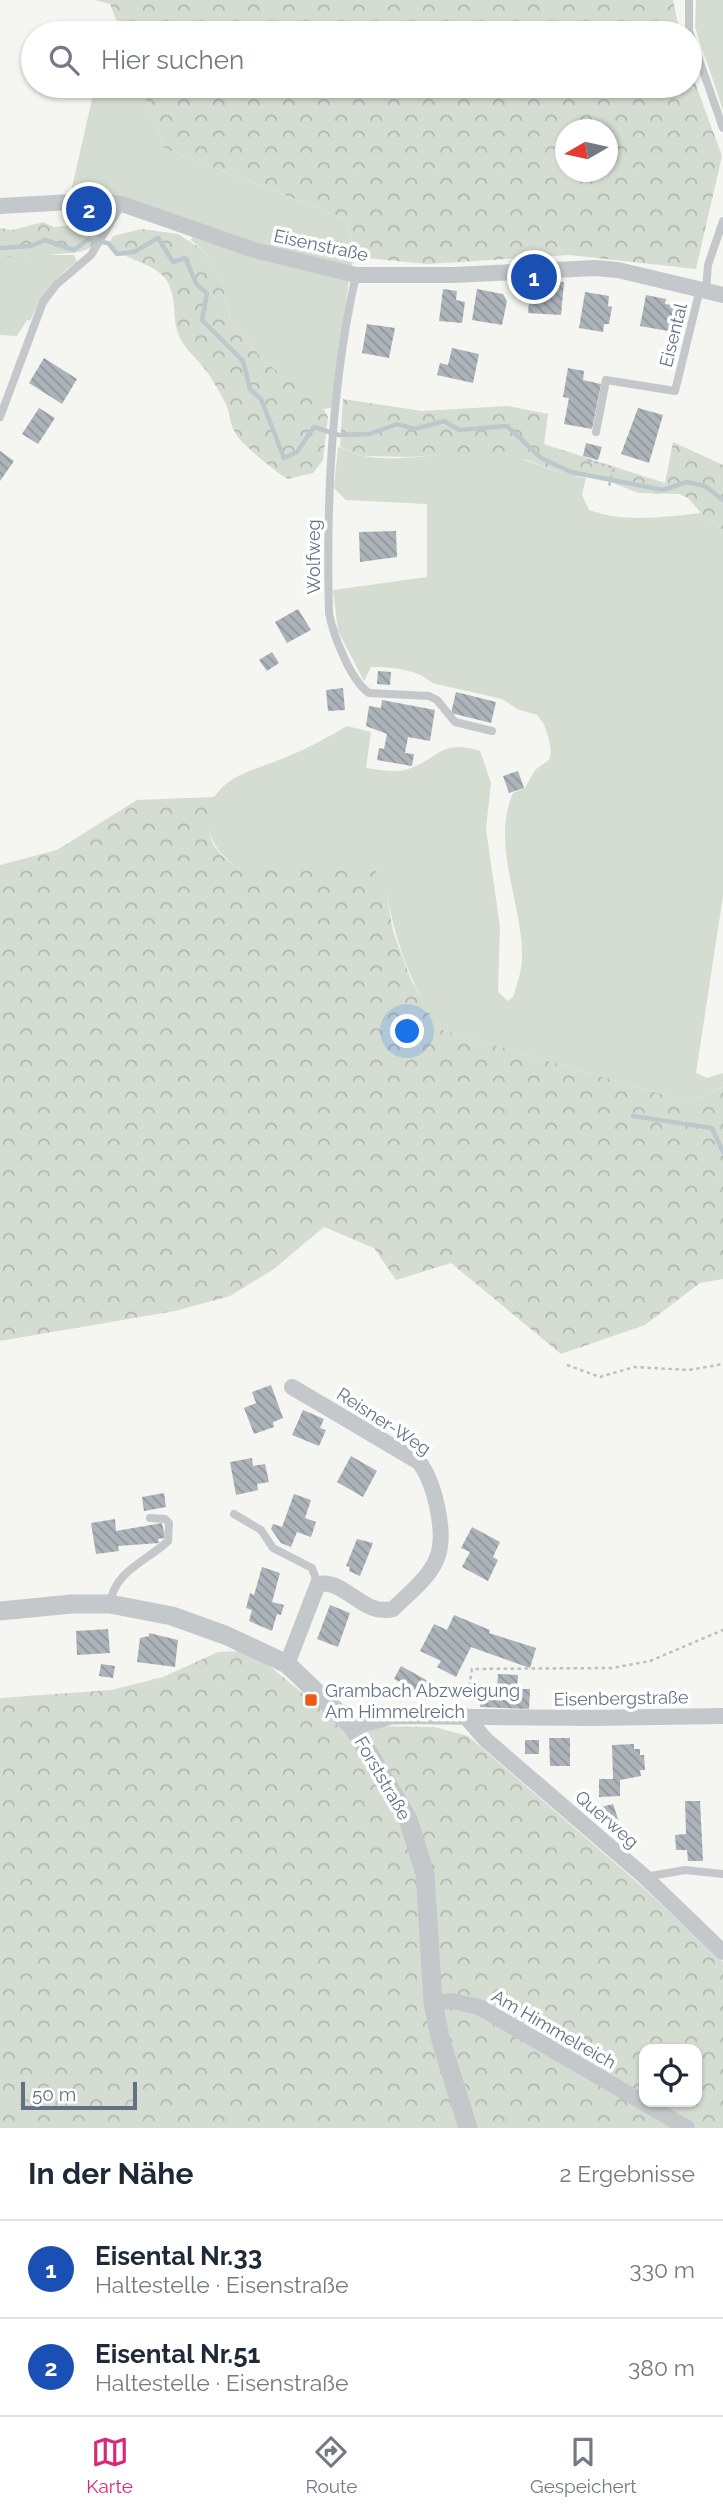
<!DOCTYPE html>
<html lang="de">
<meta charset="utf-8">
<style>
:root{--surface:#fff;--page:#f2f2f3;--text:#1f2937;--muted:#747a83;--line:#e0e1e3;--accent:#db2777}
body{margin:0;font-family:Raleway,sans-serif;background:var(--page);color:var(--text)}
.controls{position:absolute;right:21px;bottom:21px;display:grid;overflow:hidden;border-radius:14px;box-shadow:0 2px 5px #0004}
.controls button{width:63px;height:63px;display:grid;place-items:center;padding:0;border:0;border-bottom:2px solid var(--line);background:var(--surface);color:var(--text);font:35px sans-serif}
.compass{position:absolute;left:555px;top:119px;width:63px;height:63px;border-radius:50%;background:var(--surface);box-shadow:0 2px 5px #0004;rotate:261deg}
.scale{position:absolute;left:21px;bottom:18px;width:116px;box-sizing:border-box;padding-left:7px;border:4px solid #627284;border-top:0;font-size:19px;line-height:24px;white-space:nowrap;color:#627284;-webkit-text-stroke:5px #fff;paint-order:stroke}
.you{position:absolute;left:408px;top:1032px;width:24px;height:24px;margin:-18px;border:5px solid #fff;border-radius:50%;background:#1a73e8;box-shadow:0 0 0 10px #1a73e833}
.badge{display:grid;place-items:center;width:46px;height:46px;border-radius:50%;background:var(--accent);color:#fff;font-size:23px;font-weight:700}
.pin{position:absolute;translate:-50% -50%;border:4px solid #fff;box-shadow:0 2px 7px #0006}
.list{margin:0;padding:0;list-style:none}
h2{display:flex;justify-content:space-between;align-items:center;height:91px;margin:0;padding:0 28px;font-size:30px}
h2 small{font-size:23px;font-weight:400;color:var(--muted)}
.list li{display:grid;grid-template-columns:46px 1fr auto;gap:21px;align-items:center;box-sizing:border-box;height:98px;padding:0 28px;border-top:2px solid var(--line)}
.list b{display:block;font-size:26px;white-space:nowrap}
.list p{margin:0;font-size:23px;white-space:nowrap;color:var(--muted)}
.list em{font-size:23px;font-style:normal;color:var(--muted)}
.icon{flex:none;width:38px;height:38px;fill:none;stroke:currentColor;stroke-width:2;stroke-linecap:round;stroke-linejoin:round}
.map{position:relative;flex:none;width:723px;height:2128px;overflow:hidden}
.search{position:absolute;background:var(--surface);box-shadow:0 2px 5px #0004;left:21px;right:21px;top:21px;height:77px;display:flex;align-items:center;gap:18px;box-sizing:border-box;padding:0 24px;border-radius:38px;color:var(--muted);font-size:26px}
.sheet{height:287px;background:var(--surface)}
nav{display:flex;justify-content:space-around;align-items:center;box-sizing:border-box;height:98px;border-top:2px solid var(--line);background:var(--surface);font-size:19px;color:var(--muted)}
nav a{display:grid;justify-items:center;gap:4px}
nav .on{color:var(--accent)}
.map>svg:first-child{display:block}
</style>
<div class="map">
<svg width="723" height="2128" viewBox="0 0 723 2128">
<defs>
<pattern id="forest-crowns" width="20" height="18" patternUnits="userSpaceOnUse" patternTransform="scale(1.75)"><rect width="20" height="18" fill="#d5ddd2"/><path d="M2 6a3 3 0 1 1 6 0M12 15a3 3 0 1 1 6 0" fill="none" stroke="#b0b8b0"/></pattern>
<pattern id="building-back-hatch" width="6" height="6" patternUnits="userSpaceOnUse" patternTransform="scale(1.75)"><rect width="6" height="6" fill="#acb4ba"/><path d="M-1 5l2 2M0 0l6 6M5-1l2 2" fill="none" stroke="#8f979d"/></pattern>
</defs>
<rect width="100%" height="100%" fill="#f5f5f1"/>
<!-- green -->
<path fill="#d5ddd2" d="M696 0H723V110L695 27Z
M95 86H141L164 148 346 219 355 257 351 267 298 257 120 196H70Z
M193 234 349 279 333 408 324 409 264 361 230 320 222 282 203 250 191 240Z
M10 255 28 261 44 255H74L77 262C53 279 42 295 30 321L27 320 17 336 0 335V257Z
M338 447C346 449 355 454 363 456 406 464 450 449 492 453 525 456 553 474 586 478L582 495 589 510C625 523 663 517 701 513L723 530V896L696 1073 707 1078 723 1073V1087L688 1102 439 1029C411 986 395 941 386 890L242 871C205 847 191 807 233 779 247 770 268 765 284 758 306 749 327 738 347 726L371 732 366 768C381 770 397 774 411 768 441 756 442 739 480 751L491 783 486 829 500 927 498 992 508 1001 513 997C517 985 521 973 522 960 524 906 490 844 513 793L525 788 535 770 549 760 551 752 549 740 544 724 537 715 517 709 502 699 432 683C417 669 391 667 371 667L364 681 338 631 333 590 427 577V504L346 500 334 488Z"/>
<!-- forest -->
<path fill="url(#forest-crowns)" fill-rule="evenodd" d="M94 0H673L680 33H121L110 4Z
M690 69 722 156 696 269 570 255 427 264 355 257 346 219 164 148 141 86H690ZM566 130H608V172H566Z
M85 214 100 220C102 261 69 250 43 256 38 257 32 261 27 261 16 261 12 255 0 257V228L13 230 43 222 54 227 73 225Z
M142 229 178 234 203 250 222 282 230 320 264 361 322 406 328 417 323 460 313 473 288 479C278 474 240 443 236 434 230 425 230 414 226 404 221 394 215 385 210 376 201 362 187 352 180 338 171 320 178 299 167 281 154 261 124 262 109 243L113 236Z
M343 399 422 411 508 406 548 414 544 444 665 483 673 442 723 465V530L701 513 688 498 679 494 638 493 598 477 570 476 527 460 469 453 411 457 363 456 340 447Z
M214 797C201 832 210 850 242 871L356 863 376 871 386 890 393 931 411 980 439 1029 688 1102 723 1087V1279L700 1283 645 1325 561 1354 451 1263 396 1280 374 1248 324 1227 274 1269 230 1296 175 1311 0 1341V865L57 850 137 800Z
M246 1651 260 1658 325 1712 358 1726 434 1727 468 1736 645 1889 723 1962V2128H0V1698L111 1690 163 1677 218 1652ZM644 2049H697V2102H644Z"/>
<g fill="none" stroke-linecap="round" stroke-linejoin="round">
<!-- stream -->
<path stroke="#bdc8cd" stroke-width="4.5" d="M0 248 31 246 45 240 74 250 87 240 108 243 117 254 134 252 158 238 173 262 185 258 197 285 207 293 202 320 243 361 250 389 261 399 284 458 297 452 314 427 339 435 370 434 397 424 415 429 444 421 459 430 507 426 541 458 571 472 663 490 687 482 705 486 723 500
M633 1116 712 1128 723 1152"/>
</g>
<!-- building -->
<path fill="url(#building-back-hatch)" d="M531 280 564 282 561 315 528 313Z
M443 289 457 291 456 300 465 302 462 323 439 321Z
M477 289 503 294 507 301 502 325 472 320Z
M585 292 609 296 608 306 612 307 609 324H604L603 332 579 328Z
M646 295 666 299 665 304 683 307 679 333 640 326Z
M367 324 395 328 389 358 362 353Z
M452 348 479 354 473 383 437 375 440 363 448 365Z
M44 358 77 379 62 404 29 383Z
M568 368 584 371 583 380 601 384 592 429 564 424 569 398 563 397Z
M39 408 55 418 38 444 22 434Z
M638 408 663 415 649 463 621 454Z
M586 443 602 447 598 460 583 456Z
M0 451 14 461 0 481Z
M396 531 397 557 360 562 359 532Z
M298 609 311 630 287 643 275 622Z
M272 652 279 663 267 671 259 660Z
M378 671 391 672 390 685 377 684Z
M343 688 345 710 328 711 326 690Z
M456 692 496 702 491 723 451 713Z
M382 700 435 710 430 741 408 737 405 753 414 754 412 766 377 760 379 748 384 749 387 734 366 726 369 706 381 708Z
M518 771 524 788 509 793 503 776Z
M271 1385 283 1418 273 1422 274 1427 254 1434 244 1408 256 1403 252 1392Z
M303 1410 324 1419 320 1428 326 1430 319 1446 292 1435Z
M351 1456 377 1471 363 1497 337 1482Z
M252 1458 253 1466 265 1464 269 1482 257 1484 258 1490 236 1495 230 1462Z
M164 1493 166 1507 144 1511 142 1497Z
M294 1494 311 1500 305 1518 316 1522 311 1537 297 1532 291 1547 281 1543 271 1529 273 1524 282 1527Z
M115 1519 116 1531 162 1523 165 1538 158 1539 159 1543 118 1546 119 1551 96 1554 91 1523Z
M472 1527 500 1542 493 1557 498 1560 488 1581 462 1567 470 1552 461 1548Z
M357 1539 373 1543 360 1576 349 1571 350 1567 346 1566Z
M262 1567 280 1573 272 1602 284 1605 281 1615 277 1614 272 1631 249 1621 252 1610 246 1608 250 1593 254 1595Z
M330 1605 350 1613 338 1647 317 1639Z
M454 1615 490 1630 489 1633 536 1648 530 1668 471 1647 456 1677 437 1667 441 1661 420 1651 434 1624 447 1630Z
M108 1629 110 1653 77 1655 76 1631Z
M149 1633 178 1640 175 1667 137 1662 140 1638 149 1636Z
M101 1664 115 1666 113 1678 99 1676Z
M401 1666 441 1688 434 1700 394 1679Z
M498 1674 518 1675 517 1689H530L529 1709 480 1707 481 1685 497 1686Z
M549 1738H570V1766H550Z
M525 1740H539V1754H525Z
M634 1744V1749H640V1755H644L645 1770H640L641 1776 620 1780V1796L599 1797V1779H613L612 1745Z
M685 1801H700L703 1861H688L687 1850H676L675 1835 686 1834Z
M613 1804 619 1822 611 1825 609 1820 599 1823 594 1809Z"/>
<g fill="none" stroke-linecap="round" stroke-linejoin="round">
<!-- path -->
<path stroke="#bebfc2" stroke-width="2.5" stroke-dasharray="3.5 3.5" stroke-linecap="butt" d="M588 460 614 468 608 489
M567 1365 600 1377 634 1367 689 1370 723 1364
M467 1700 472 1669 612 1668 650 1661 723 1630"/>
<!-- service -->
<path stroke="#c4c8cb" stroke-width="8" d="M689 0V31L723 128
M356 275C331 385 326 501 329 613 333 634 350 680 369 693L429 696 437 700 455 722 492 731
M706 290 708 265 723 221
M0 417 43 302 56 285 91 255 122 204
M596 432 606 380 675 391 700 289
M234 1514 261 1530 273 1548 312 1568 318 1584
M110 1604C114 1571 146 1562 168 1541L169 1523 165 1519 150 1518
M645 1877 685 1870 723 1874"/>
<!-- minor -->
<path stroke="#c4c8cb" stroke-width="16" d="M0 206 88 201 122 204 254 250 356 275H453L595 268 618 270 723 295
M287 1664 318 1584C346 1579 363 1617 393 1609 408 1594 432 1576 438 1555 446 1531 434 1481 419 1462L292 1387
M465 1716 486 1740 645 1877 723 1952
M353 1727 393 1716 590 1718 723 1716
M433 2003 452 2001 479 2007 687 2128"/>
<!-- tertiary -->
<path stroke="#c4c8cb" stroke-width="19" d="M0 1611 71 1604H110L172 1616 225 1635 287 1664 353 1727 408 1819 425 1874 433 2003 441 2041 468 2128"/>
</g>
<!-- markers -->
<rect fill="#ed5a19" stroke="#fff" stroke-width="2.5" x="304" y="1693" width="14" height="14" rx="3.5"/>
<g text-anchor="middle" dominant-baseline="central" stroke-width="7" stroke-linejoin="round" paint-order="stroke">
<!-- street labels -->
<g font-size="18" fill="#627284" stroke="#fff">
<text transform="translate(321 245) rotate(12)">Eisenstraße</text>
<text transform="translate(673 335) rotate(-76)">Eisental</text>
<text transform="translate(313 557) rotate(-90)">Wolfweg</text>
<text transform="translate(384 1421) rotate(33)">Reisner-Weg</text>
<text transform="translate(621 1698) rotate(-1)">Eisenbergstraße</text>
<text transform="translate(383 1778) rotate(60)">Forststraße</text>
<text transform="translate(607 1819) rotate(41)">Querweg</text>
<text transform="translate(554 2029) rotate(30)">Am Himmelreich</text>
</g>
<!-- poi labels -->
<g font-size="18" fill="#627284" stroke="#fff" text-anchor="start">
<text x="325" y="1690">Grambach Abzweigung<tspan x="325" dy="21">Am Himmelreich</tspan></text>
</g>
</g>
</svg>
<div class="controls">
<button><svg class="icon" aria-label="locate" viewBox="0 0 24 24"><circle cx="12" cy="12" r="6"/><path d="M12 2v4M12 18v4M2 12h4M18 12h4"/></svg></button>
</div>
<svg class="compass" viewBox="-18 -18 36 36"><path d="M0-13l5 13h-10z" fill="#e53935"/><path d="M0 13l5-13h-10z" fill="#747a83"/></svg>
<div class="scale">50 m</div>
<div class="you"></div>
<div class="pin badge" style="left:534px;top:277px;background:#1a4fb4">1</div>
<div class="pin badge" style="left:89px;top:209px;background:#1a4fb4">2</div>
<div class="search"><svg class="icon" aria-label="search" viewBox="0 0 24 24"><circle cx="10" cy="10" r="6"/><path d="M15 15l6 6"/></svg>Hier suchen</div>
</div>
<section class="sheet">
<h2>In der Nähe<small>2 Ergebnisse</small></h2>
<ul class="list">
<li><span class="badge" style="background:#1a4fb4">1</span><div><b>Eisental Nr.33</b><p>Haltestelle · Eisenstraße</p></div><em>330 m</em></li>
<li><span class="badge" style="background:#1a4fb4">2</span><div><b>Eisental Nr.51</b><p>Haltestelle · Eisenstraße</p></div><em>380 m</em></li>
</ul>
</section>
<nav>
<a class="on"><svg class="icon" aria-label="map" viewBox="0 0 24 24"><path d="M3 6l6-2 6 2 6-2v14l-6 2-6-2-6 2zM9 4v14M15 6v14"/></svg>Karte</a>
<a><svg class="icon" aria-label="directions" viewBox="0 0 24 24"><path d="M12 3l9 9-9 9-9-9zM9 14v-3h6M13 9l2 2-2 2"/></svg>Route</a>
<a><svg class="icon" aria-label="saved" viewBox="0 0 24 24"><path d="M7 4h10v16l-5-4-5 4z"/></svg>Gespeichert</a>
</nav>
